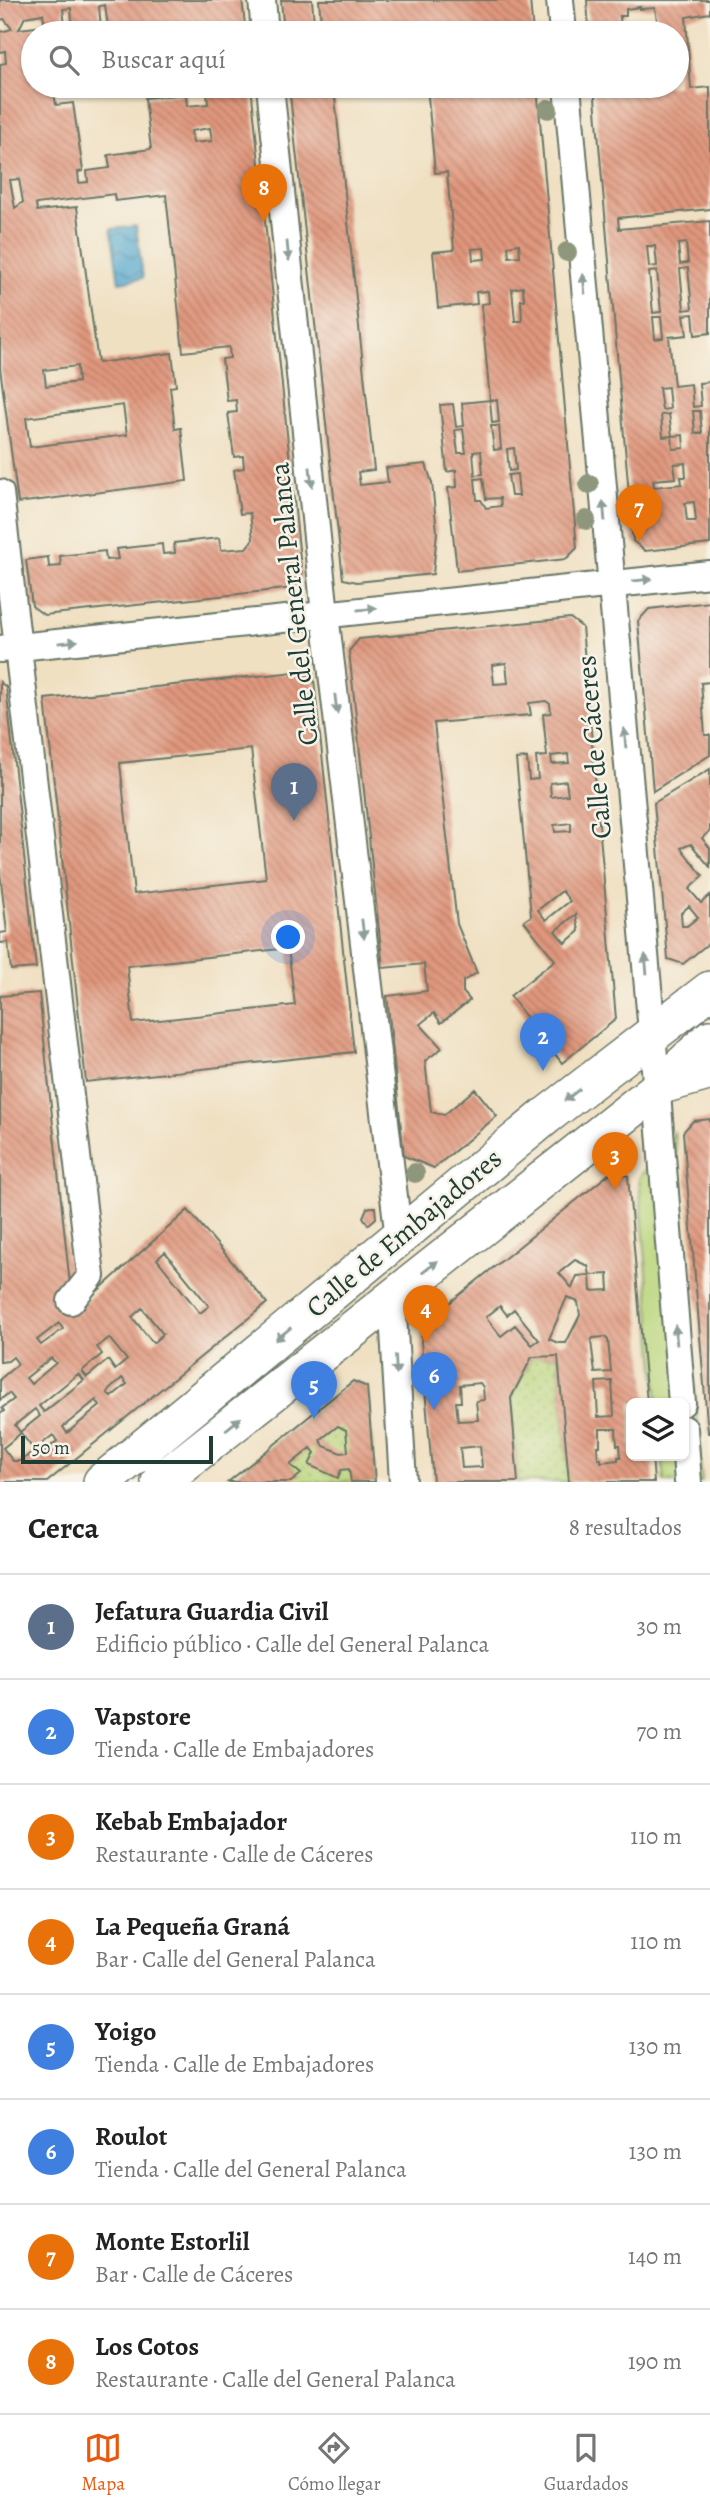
<!DOCTYPE html>
<html lang="es">
<meta charset="utf-8">
<style>
:root{--surface:#fff;--page:#f6f6f6;--text:#222;--muted:#767676;--line:#e0e0e0;--accent:#ea580c}
body{margin:0;font-family:Alegreya,serif;background:var(--page);color:var(--text)}
.controls{position:absolute;right:21px;bottom:21px;display:grid;overflow:hidden;border-radius:10px;box-shadow:0 2px 5px #0004}
.controls button{width:63px;height:63px;display:grid;place-items:center;padding:0;border:0;border-bottom:2px solid var(--line);background:var(--surface);color:var(--text);font:35px sans-serif}
.scale{position:absolute;left:21px;bottom:18px;width:192px;box-sizing:border-box;padding-left:7px;border:4px solid #1f3d34;border-top:0;font-size:19px;line-height:24px;white-space:nowrap;color:#1f3d34;-webkit-text-stroke:5px #f7f3e8;paint-order:stroke}
.you{position:absolute;left:289px;top:938px;width:24px;height:24px;margin:-18px;border:5px solid #fff;border-radius:50%;background:#1a73e8;box-shadow:0 0 0 10px #1a73e833}
.badge{display:grid;place-items:center;width:46px;height:46px;border-radius:50%;background:var(--accent);color:#fff;font-size:23px;font-weight:700}
.pin{position:absolute;translate:-50% -58px;filter:drop-shadow(0 2px 4px #0008)}
.pin::after{content:'';position:absolute;top:37px;width:24px;height:21px;background:inherit;clip-path:polygon(0 0,100% 0,50% 100%)}
.list{margin:0;padding:0;list-style:none}
h2{display:flex;justify-content:space-between;align-items:center;height:91px;margin:0;padding:0 28px;font-size:30px}
h2 small{font-size:23px;font-weight:400;color:var(--muted)}
.list li{display:grid;grid-template-columns:46px 1fr auto;gap:21px;align-items:center;box-sizing:border-box;height:105px;padding:0 28px;border-top:2px solid var(--line)}
.list b{display:block;font-size:26px;white-space:nowrap}
.list p{margin:0;font-size:23px;white-space:nowrap;color:var(--muted)}
.list em{font-size:23px;font-style:normal;color:var(--muted)}
.icon{flex:none;width:38px;height:38px;fill:none;stroke:currentColor;stroke-width:2;stroke-linecap:round;stroke-linejoin:round}
.map{position:relative;flex:none;width:710px;height:1482px;overflow:hidden}
.search{position:absolute;background:var(--surface);box-shadow:0 2px 5px #0004;left:21px;right:21px;top:21px;height:77px;display:flex;align-items:center;gap:18px;box-sizing:border-box;padding:0 24px;border-radius:38px;color:var(--muted);font-size:26px}
.sheet{height:931px;background:var(--surface)}
nav{display:flex;justify-content:space-around;align-items:center;box-sizing:border-box;height:98px;border-top:2px solid var(--line);background:var(--surface);font-size:19px;color:var(--muted)}
nav a{display:grid;justify-items:center;gap:4px}
nav .on{color:var(--accent)}
.map>svg:first-child{display:block}
</style>
<div class="map">
<svg width="710" height="1482" viewBox="0 0 710 1482">
<defs>
<pattern id="garden-dots" width="8" height="8" patternUnits="userSpaceOnUse" patternTransform="scale(1.75)"><rect width="8" height="8" fill="#b9d57a"/><path d="M2 2h.1M6 6h.1" fill="none" stroke="#96ae65" stroke-width="1.8" stroke-linecap="round"/></pattern>
<pattern id="water-waves" width="16" height="10" patternUnits="userSpaceOnUse" patternTransform="scale(1.75)"><rect width="16" height="10" fill="#52a7ce"/><path d="M0 5q4-4 8 0t8 0" fill="none" stroke="#4389a8"/></pattern>
<pattern id="building-back-hatch" width="6" height="6" patternUnits="userSpaceOnUse" patternTransform="scale(1.75)"><rect width="6" height="6" fill="#e0977d"/><path d="M-1 5l2 2M0 0l6 6M5-1l2 2" fill="none" stroke="#b57c67"/></pattern>
</defs>
<rect width="100%" height="100%" fill="#f7f3e8"/>
<filter id="ink" filterUnits="userSpaceOnUse"><feTurbulence type="fractalNoise" baseFrequency=".0143" numOctaves="2"/><feDisplacementMap in="SourceGraphic" scale="14" xChannelSelector="R" yChannelSelector="G"/><feConvolveMatrix kernelMatrix="1 2 1 2 8 2 1 2 1" color-interpolation-filters="sRGB"/></filter>
<filter id="wash" filterUnits="userSpaceOnUse"><feTurbulence type="fractalNoise" baseFrequency=".00686" numOctaves="4" result="noise"/><feDisplacementMap in="SourceGraphic" scale="28" xChannelSelector="R" yChannelSelector="G"/><feGaussianBlur stdDeviation="1.57" result="paint"/><feColorMatrix in="noise" values="0 0 0 0 0 0 0 0 0 0 0 0 0 0 0 0 0 1.4 0 .05"/><feComposite in="paint" operator="in"/></filter>
<g filter="url(#wash)">
<rect width="100%" height="100%" fill="#f0e0c2"/>
<!-- green -->
<path fill="#b9d57a" stroke="#6c8957" stroke-width="2" d="M674 1132 702 1482H664L662 1456H684V1403H658L639 1178Z"/>
<!-- garden -->
<path fill="url(#garden-dots)" stroke="#6c8957" stroke-width="2" d="M558 1356 569 1482H518L511 1398 532 1357Z
M353 1381 367 1387 375 1482H228Z"/>
<!-- water -->
<path fill="url(#water-waves)" stroke="#387281" stroke-width="2" d="M136 226 143 278 119 282 111 229Z"/>
<g id="blocks">
<!-- building -->
<path fill="url(#building-back-hatch)" fill-rule="evenodd" d="M0 0H242L246 33H215L214 28 158 33H73L71 8 63 9 66 33H33V86H53L56 105 73 103 83 171 78 172 79 183 88 182 87 171 110 168 108 155 151 149 145 98 186 94 187 106 208 104 207 92 220 91V86H251L302 578 294 588 44 615 32 606 26 560 48 557 49 567 61 566 60 556 105 551 106 560 118 559 116 549 162 544 163 554 175 553 174 543 219 538 221 550 246 548 253 539 250 513 240 514 234 470 244 468 243 456 234 457 228 413 237 412 236 400 227 401 222 359 230 358 229 347 183 352 166 195 115 201 114 194 36 204 37 211 77 207 98 363 172 353 176 386 170 387 175 429 181 428 187 481 18 503 0 368V64L6 63 5 51 0 52V32L12 29 4 19 0 20ZM105 5 108 27 101 28 99 6ZM43 14 45 26 19 29 25 17ZM210 128 212 141 193 143 191 131ZM19 179 23 202 15 208 10 180ZM77 366 78 382 46 386 44 370ZM123 405 127 435 30 447 26 418Z
M281 0H312L315 33H284Z
M319 0H530L533 33H322Z
M587 0H710V13L686 17 691 89 710 87V209L618 218 619 229 710 221V333L695 335 693 314 684 315 687 335 669 337 674 386 691 384 693 407 701 406 699 383 710 382V544L645 551 633 541 594 86H677V33H642V28L658 26 655 8 640 9V7L626 9V16H620L621 33H589ZM686 243 688 263 680 264 678 244ZM647 246H655L657 266 649 267ZM688 268 692 309 684 310 680 269ZM657 271 661 312 653 313 649 272ZM653 317H661L663 338 655 339ZM668 387 670 409 662 410 659 388ZM693 411H700L702 433H695ZM669 414 672 436 663 437 661 415ZM683 435 684 448 673 449 672 436ZM685 463 686 477H681L682 484 654 487 653 480 676 478 674 464ZM694 502 696 521H687L685 503Z
M289 86H327L328 89 334 88 374 470 358 472 360 485 388 482 386 468 426 464 432 483 437 532 433 574 357 582 343 579Z
M427 86H537L577 548 566 559 457 571 448 488 457 487 456 470 447 472 440 405 453 404 456 427 464 426 462 403 490 400 492 423 499 422 497 400H490L481 304 489 303 488 291 476 292 477 304 438 308 433 252 454 250 447 172 435 173ZM519 244 520 256 509 257 508 246ZM484 248 485 259 473 260 472 249ZM523 287 524 300H521L522 321H515L512 289ZM491 426H499L501 449 494 450ZM463 429 466 453H458L455 430ZM514 448 516 470 509 471 507 449ZM481 451 483 474 475 475 473 452ZM517 474 519 496H511L508 475ZM483 478 486 499 500 498 501 506 486 508 481 500H477L475 479Z
M710 602V682L701 683 705 735H710V755L653 791 638 621 649 609Z
M570 618 582 627 616 1019 562 1063 510 996 555 960 524 921 531 916 516 759 527 758 529 780 538 779 536 757 547 756 543 714 551 713 550 704 546 701 529 703 531 715 434 723 457 924 477 973 463 981V992L470 1000 441 1023 434 1013 420 1024 442 1048 425 1061 431 1112 444 1115 475 1089 497 1116 434 1168 404 1156 387 996 427 991 424 964 383 968 349 651 359 639ZM506 663 508 683 494 684 492 665ZM568 754 569 763 552 764 551 756ZM566 781 568 795 551 797 550 783ZM571 823V831L555 832 554 825ZM562 891 570 901 546 920 538 910ZM576 914 579 931 565 943 555 931Z
M313 670 354 1052 86 1082 45 699ZM251 749 266 879 134 894 120 763ZM288 948 295 1005 133 1023 127 966Z
M0 682 6 687 36 968 11 970 8 942 0 943V933L7 932 0 873Z
M710 769V831L702 838 710 848V867L691 844 681 848 703 876 689 889 701 903 710 895V942L683 964 668 959 654 803ZM689 906 698 917 687 926H682L681 913Z
M39 993 73 1313 188 1210 267 1303 47 1482H0V1414L4 1411 2 1408 14 1399 9 1393 0 1400V1379L18 1364 13 1357 8 1361 0 1362V996ZM165 1252 209 1306 200 1313 157 1259ZM142 1308 163 1334 153 1343 132 1317ZM59 1323 63 1329 41 1345 37 1340ZM109 1338 127 1360 115 1370 108 1360 87 1377 82 1371 102 1354 97 1347ZM51 1358 56 1363 31 1384 26 1378ZM78 1374 84 1380 44 1412 39 1406ZM122 1378 127 1384 111 1397 107 1392ZM96 1400 100 1406 67 1433 63 1427ZM35 1409 40 1416 20 1432 15 1425ZM21 1433 34 1450 53 1435 57 1441 39 1456 35 1450 21 1461H13L3 1448Z
M710 1119V1433H708L683 1132 693 1121Z
M614 1170 628 1176 647 1403H631V1456H652L654 1482H569L558 1356 532 1357 511 1398 518 1482H433L421 1342 423 1328 432 1317ZM575 1260 588 1266 590 1275 608 1274 609 1290 591 1291 590 1275 577 1276 572 1288 559 1273ZM567 1297 578 1302 580 1315 566 1343H558L549 1339ZM500 1306 507 1315 514 1309 539 1340 532 1345 515 1325 501 1336 486 1317ZM605 1337 608 1340 611 1372 595 1373 591 1341 593 1338ZM612 1381 614 1416 598 1417 596 1382ZM480 1383 483 1387 484 1400 476 1401 478 1420 458 1421 456 1402H461L460 1385ZM600 1429H616L617 1445H620L621 1457H618V1460L601 1462V1459H598L597 1446H600ZM480 1446 482 1467 462 1468 460 1448Z
M372 1207H375L376 1218 368 1225 363 1217 367 1208Z
M353 1381 367 1387 375 1482H351L349 1469 341 1470 338 1478 309 1465 315 1453 311 1448 290 1465 301 1474 291 1482H228ZM338 1426 346 1430 348 1452 341 1453 324 1446 320 1440Z"/>
</g>
</g>
<g filter="url(#ink)">
<use href="#blocks" fill-opacity="0" stroke="#687666" stroke-width="2"/>
<g fill="none" stroke-linecap="round" stroke-linejoin="round">
<defs>
<path id="minor" d="M262 0 265 33
M560 0 563 33
M270 86 325 614 399 1239
M567 86 652 1032 682 1403
M0 493 91 1276 71 1301
M0 649 710 574
M392 1297 403 1482
M684 1429 688 1482"/>
<path id="tertiary" d="M657 1089 710 1074"/>
<path id="secondary" d="M102 1482 546 1116 710 990
M160 1482 656 1090 710 1039"/>
</defs>
<!-- minor casing -->
<use href="#minor" stroke="#687666" stroke-width="30"/>
<!-- tertiary casing -->
<use href="#tertiary" stroke="#687666" stroke-width="35"/>
<!-- secondary casing -->
<use href="#secondary" stroke="#687666" stroke-width="40"/>
<!-- minor -->
<use href="#minor" stroke="#fff" stroke-width="26"/>
<!-- tertiary -->
<use href="#tertiary" stroke="#fff" stroke-width="32"/>
<!-- secondary -->
<use href="#secondary" stroke="#fff" stroke-width="37"/>
</g>
<!-- trees -->
<g fill="#8e977c">
<circle cx="548" cy="109" r="10"/>
<circle cx="567" cy="252" r="10"/>
<circle cx="589" cy="484" r="10"/>
<circle cx="586" cy="520" r="10"/>
<circle cx="415" cy="1173" r="10"/>
</g>
<!-- one-way arrows -->
<defs><path id="oneway-solid" d="M-6-.8H1V-3.2L6.5 0L1 3.2V.8H-6Z" transform="scale(1.75)"/></defs>
<g fill="#8f9e9a">
<use href="#oneway-solid" transform="translate(288 251) rotate(84)"/>
<use href="#oneway-solid" transform="translate(584 284) rotate(-95)"/>
<use href="#oneway-solid" transform="translate(311 477) rotate(84)"/>
<use href="#oneway-solid" transform="translate(604 511) rotate(-95)"/>
<use href="#oneway-solid" transform="translate(642 580) rotate(-6)"/>
<use href="#oneway-solid" transform="translate(367 609) rotate(-6)"/>
<use href="#oneway-solid" transform="translate(68 642) rotate(-6)"/>
<use href="#oneway-solid" transform="translate(336 704) rotate(83)"/>
<use href="#oneway-solid" transform="translate(625 738) rotate(-95)"/>
<use href="#oneway-solid" transform="translate(363 929) rotate(83)"/>
<use href="#oneway-solid" transform="translate(646 964) rotate(-95)"/>
<use href="#oneway-solid" transform="translate(572 1095) rotate(142)"/>
<use href="#oneway-solid" transform="translate(430 1267) rotate(-38)"/>
<use href="#oneway-solid" transform="translate(283 1334) rotate(141)"/>
<use href="#oneway-solid" transform="translate(676 1335) rotate(-95)"/>
<use href="#oneway-solid" transform="translate(396 1365) rotate(87)"/>
<use href="#oneway-solid" transform="translate(233 1424) rotate(-39)"/>
</g>
</g>
<g text-anchor="middle" dominant-baseline="central" stroke-width="5" stroke-linejoin="round" paint-order="stroke">
<!-- street labels -->
<g font-size="28" fill="#1f3d34" stroke="#f7f3e8">
<text transform="translate(294 604) rotate(-96)">Calle del General Palanca</text>
<text transform="translate(594 747) rotate(-95)">Calle de Cáceres</text>
<text transform="translate(404 1233) rotate(-40)">Calle de Embajadores</text>
</g>
</g>
</svg>
<div class="controls">
<button><svg class="icon" aria-label="layers" viewBox="0 0 24 24"><path d="M12 4l9 5-9 5-9-5zM3 14l9 5 9-5"/></svg></button>
</div>
<div class="scale">50 m</div>
<div class="you"></div>
<div class="pin badge" style="left:294px;top:821px;background:#5c6f8a">1</div>
<div class="pin badge" style="left:543px;top:1071px;background:#3f7fe0">2</div>
<div class="pin badge" style="left:615px;top:1190px;background:#e8710a">3</div>
<div class="pin badge" style="left:426px;top:1343px;background:#e8710a">4</div>
<div class="pin badge" style="left:314px;top:1419px;background:#3f7fe0">5</div>
<div class="pin badge" style="left:434px;top:1410px;background:#3f7fe0">6</div>
<div class="pin badge" style="left:639px;top:542px;background:#e8710a">7</div>
<div class="pin badge" style="left:264px;top:222px;background:#e8710a">8</div>
<div class="search"><svg class="icon" aria-label="search" viewBox="0 0 24 24"><circle cx="10" cy="10" r="6"/><path d="M15 15l6 6"/></svg>Buscar aquí</div>
</div>
<section class="sheet">
<h2>Cerca<small>8 resultados</small></h2>
<ul class="list">
<li><span class="badge" style="background:#5c6f8a">1</span><div><b>Jefatura Guardia Civil</b><p>Edificio público · Calle del General Palanca</p></div><em>30 m</em></li>
<li><span class="badge" style="background:#3f7fe0">2</span><div><b>Vapstore</b><p>Tienda · Calle de Embajadores</p></div><em>70 m</em></li>
<li><span class="badge" style="background:#e8710a">3</span><div><b>Kebab Embajador</b><p>Restaurante · Calle de Cáceres</p></div><em>110 m</em></li>
<li><span class="badge" style="background:#e8710a">4</span><div><b>La Pequeña Graná</b><p>Bar · Calle del General Palanca</p></div><em>110 m</em></li>
<li><span class="badge" style="background:#3f7fe0">5</span><div><b>Yoigo</b><p>Tienda · Calle de Embajadores</p></div><em>130 m</em></li>
<li><span class="badge" style="background:#3f7fe0">6</span><div><b>Roulot</b><p>Tienda · Calle del General Palanca</p></div><em>130 m</em></li>
<li><span class="badge" style="background:#e8710a">7</span><div><b>Monte Estorlil</b><p>Bar · Calle de Cáceres</p></div><em>140 m</em></li>
<li><span class="badge" style="background:#e8710a">8</span><div><b>Los Cotos</b><p>Restaurante · Calle del General Palanca</p></div><em>190 m</em></li>
</ul>
</section>
<nav>
<a class="on"><svg class="icon" aria-label="map" viewBox="0 0 24 24"><path d="M3 6l6-2 6 2 6-2v14l-6 2-6-2-6 2zM9 4v14M15 6v14"/></svg>Mapa</a>
<a><svg class="icon" aria-label="directions" viewBox="0 0 24 24"><path d="M12 3l9 9-9 9-9-9zM9 14v-3h6M13 9l2 2-2 2"/></svg>Cómo llegar</a>
<a><svg class="icon" aria-label="saved" viewBox="0 0 24 24"><path d="M7 4h10v16l-5-4-5 4z"/></svg>Guardados</a>
</nav>
